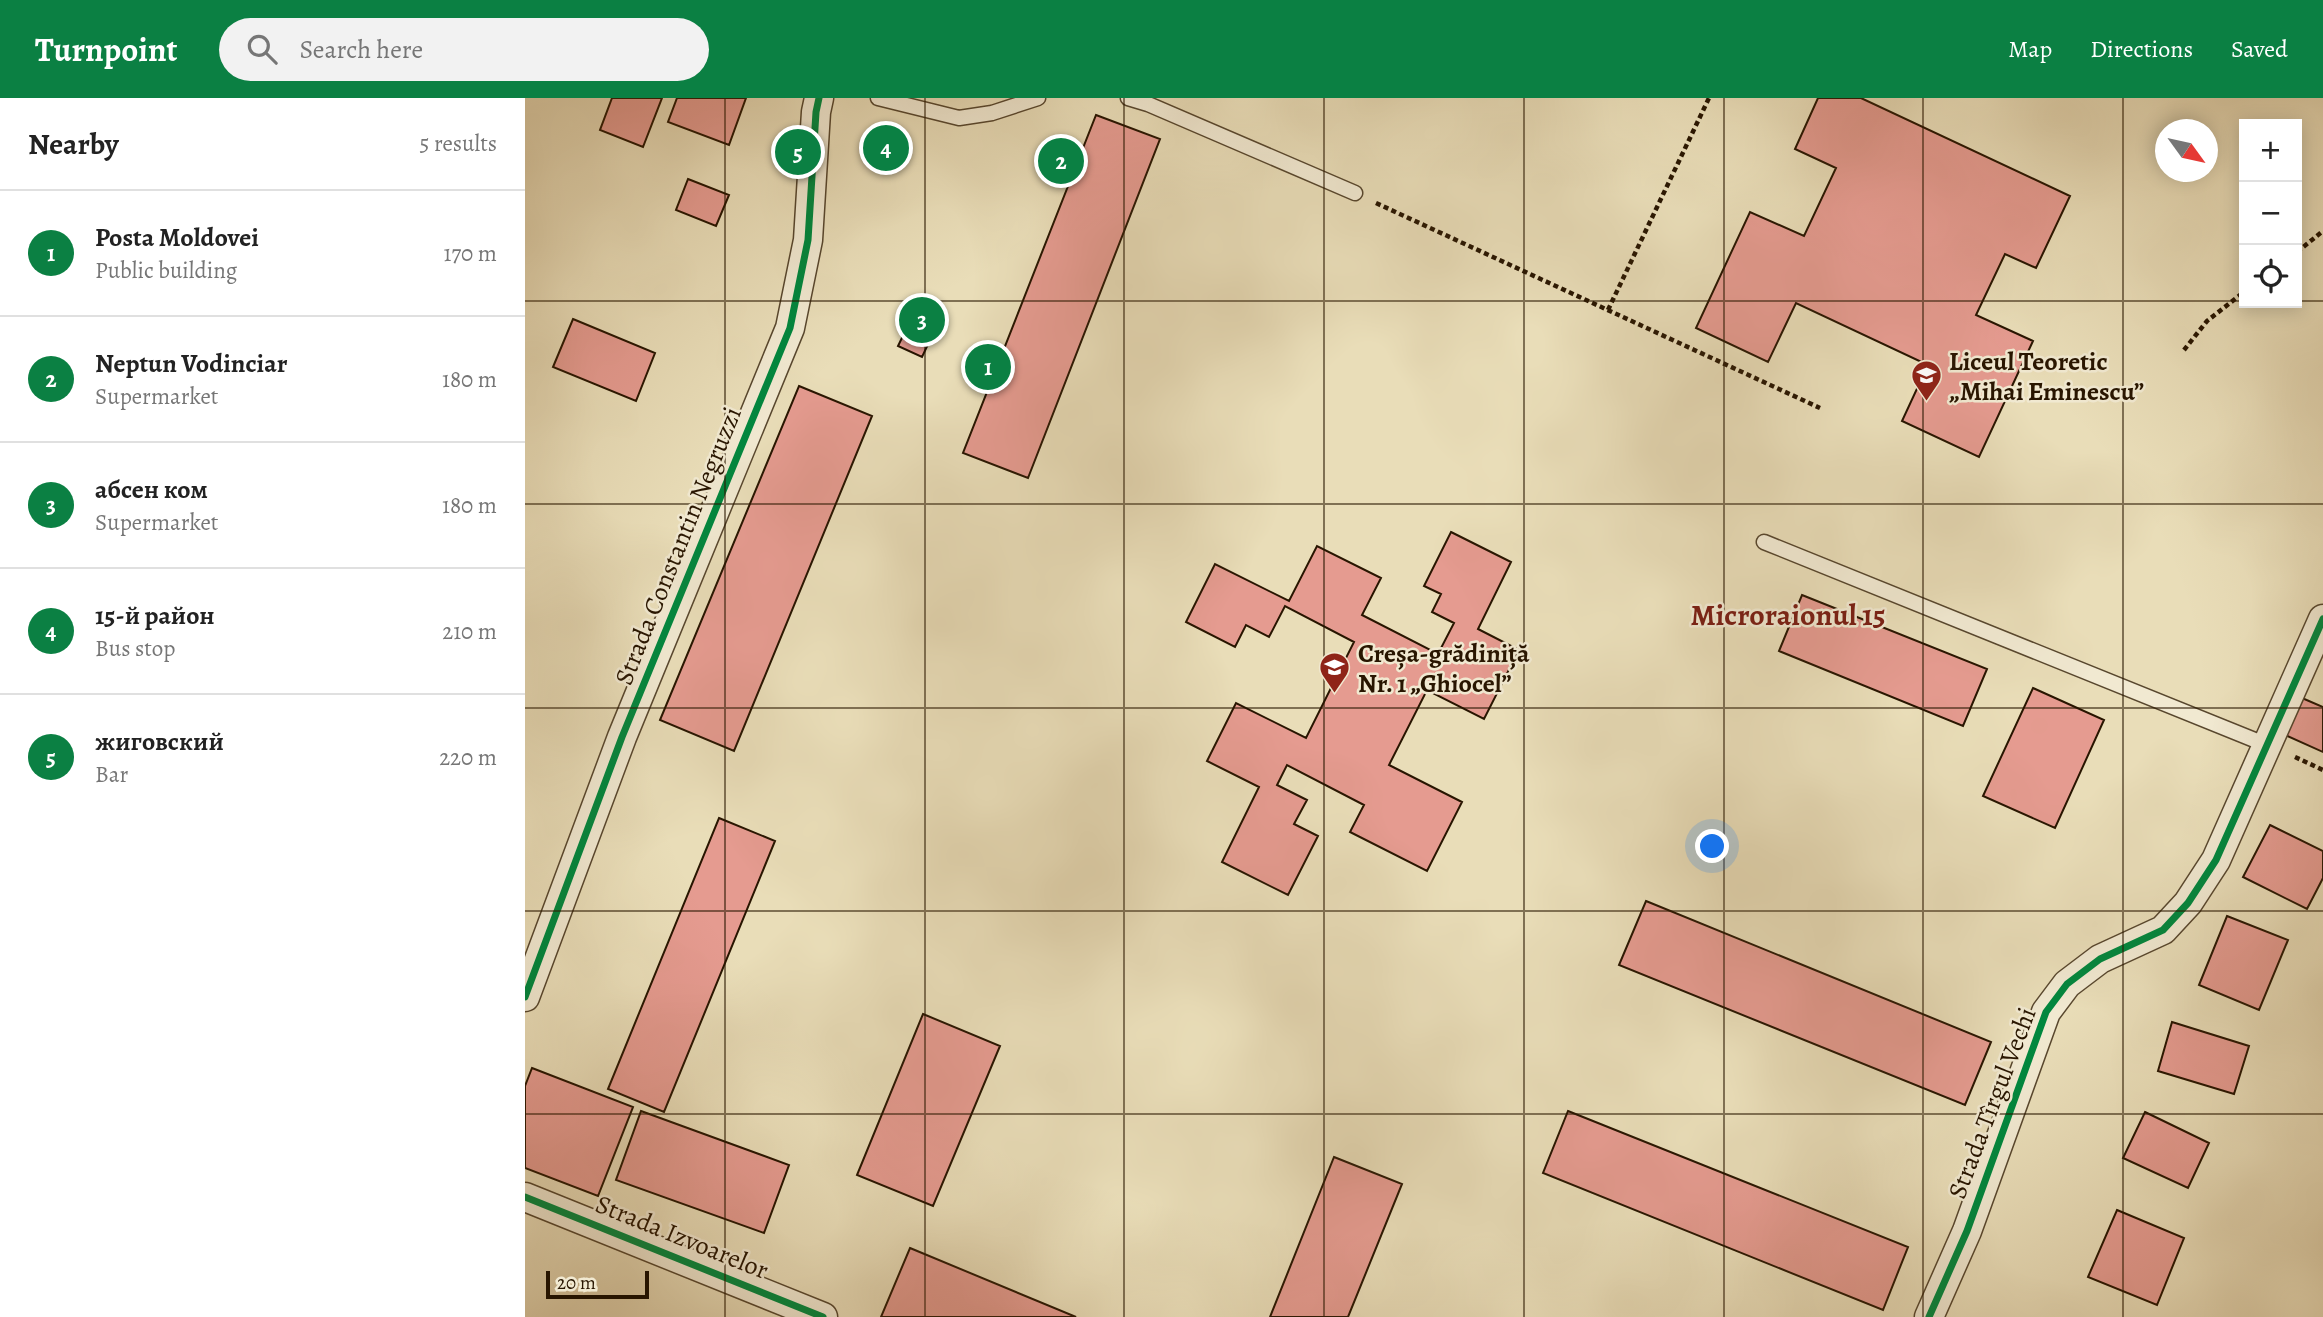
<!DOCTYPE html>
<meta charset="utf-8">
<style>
:root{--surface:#fff;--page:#f2f2f2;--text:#222;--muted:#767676;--line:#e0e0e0;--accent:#0b8043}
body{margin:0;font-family:Alegreya,serif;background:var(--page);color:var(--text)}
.controls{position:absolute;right:21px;top:21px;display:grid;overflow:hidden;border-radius:0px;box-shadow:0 4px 18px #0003}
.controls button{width:63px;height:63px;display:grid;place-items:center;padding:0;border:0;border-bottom:2px solid var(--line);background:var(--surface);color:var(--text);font:35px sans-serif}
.compass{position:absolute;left:1630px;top:21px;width:63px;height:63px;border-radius:50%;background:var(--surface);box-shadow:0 4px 18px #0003;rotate:123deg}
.scale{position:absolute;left:21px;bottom:18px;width:103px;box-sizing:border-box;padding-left:7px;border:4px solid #281500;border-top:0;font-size:19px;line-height:24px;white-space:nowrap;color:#281500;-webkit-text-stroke:5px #f1e9d1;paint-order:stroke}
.you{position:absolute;left:1188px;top:749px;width:24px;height:24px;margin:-18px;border:5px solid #fff;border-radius:50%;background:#1a73e8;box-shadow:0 0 0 10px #1a73e833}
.badge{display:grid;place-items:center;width:46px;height:46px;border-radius:50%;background:var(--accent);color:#fff;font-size:23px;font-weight:700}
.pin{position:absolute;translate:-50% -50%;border:4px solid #fff;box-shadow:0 2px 7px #0006}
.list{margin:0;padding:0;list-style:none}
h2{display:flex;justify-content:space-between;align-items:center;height:91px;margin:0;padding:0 28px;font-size:30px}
h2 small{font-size:23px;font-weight:400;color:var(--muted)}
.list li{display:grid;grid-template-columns:46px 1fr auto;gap:21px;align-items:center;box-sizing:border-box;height:126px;padding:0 28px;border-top:2px solid var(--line)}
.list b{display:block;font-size:26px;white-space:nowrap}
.list p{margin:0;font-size:23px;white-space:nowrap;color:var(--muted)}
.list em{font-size:23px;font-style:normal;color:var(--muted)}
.icon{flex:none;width:38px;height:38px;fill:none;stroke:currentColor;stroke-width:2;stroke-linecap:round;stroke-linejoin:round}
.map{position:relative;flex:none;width:1798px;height:1219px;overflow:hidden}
header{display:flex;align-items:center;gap:42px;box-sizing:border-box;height:98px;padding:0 35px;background:var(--accent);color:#fff}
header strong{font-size:33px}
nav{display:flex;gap:38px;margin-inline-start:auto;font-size:24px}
.search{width:490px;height:63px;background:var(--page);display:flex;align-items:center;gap:18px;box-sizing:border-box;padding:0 24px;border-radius:38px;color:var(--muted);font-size:26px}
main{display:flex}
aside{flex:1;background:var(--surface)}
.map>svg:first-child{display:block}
</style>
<header>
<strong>Turnpoint</strong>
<div class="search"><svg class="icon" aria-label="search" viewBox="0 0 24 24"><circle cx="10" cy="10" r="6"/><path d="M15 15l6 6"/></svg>Search here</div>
<nav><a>Map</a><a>Directions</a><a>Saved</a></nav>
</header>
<main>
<aside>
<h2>Nearby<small>5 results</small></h2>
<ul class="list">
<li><span class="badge">1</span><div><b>Posta Moldovei</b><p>Public building</p></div><em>170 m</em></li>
<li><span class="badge">2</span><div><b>Neptun Vodinciar</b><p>Supermarket</p></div><em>180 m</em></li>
<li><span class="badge">3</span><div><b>абсен ком</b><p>Supermarket</p></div><em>180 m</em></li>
<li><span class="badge">4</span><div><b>15-й район</b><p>Bus stop</p></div><em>210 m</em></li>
<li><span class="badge">5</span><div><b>жиговский</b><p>Bar</p></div><em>220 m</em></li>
</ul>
</aside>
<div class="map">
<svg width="1798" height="1219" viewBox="0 0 1798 1219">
<rect width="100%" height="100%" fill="#e9ddb8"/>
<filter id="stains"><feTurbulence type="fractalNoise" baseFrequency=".00286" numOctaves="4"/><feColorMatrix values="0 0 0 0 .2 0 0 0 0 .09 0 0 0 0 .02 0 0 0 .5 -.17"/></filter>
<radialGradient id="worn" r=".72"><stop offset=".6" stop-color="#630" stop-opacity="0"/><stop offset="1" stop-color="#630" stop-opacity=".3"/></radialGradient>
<!-- building -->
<path fill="#e59b90" stroke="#281500" stroke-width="2" d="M87 0H137L118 49 75 32Z
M152 0H221L204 47 143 24Z
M1293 0H1336L1545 98 1511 170 1480 156 1451 217 1508 243 1454 359 1377 323 1403 267 1271 205 1243 264 1171 230 1225 114 1279 138 1311 70 1270 51Z
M571 17 635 41 503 380 438 355Z
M163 81 204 97 191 128 151 112Z
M392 209 416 219 397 259 373 248Z
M48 221 130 255 111 303 28 269Z
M274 288 347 318 209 653 135 622Z
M926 434 986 464 953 531 994 552 959 621 902 592 864 667 937 704 902 773 825 734 839 707 762 667 752 687 782 702 769 726 793 738 763 797 697 764 734 689 682 663 711 605 781 640 829 544 760 508 744 539 721 527 710 549 661 524 690 466 764 503 792 448 856 480 837 517 913 556 929 525 907 514 916 496 899 488Z
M1277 497 1462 571 1438 628 1254 553Z
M1508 590 1579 622 1530 730 1458 698Z
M1777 600 1798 609V654L1760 637Z
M194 720 250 743 139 1014 83 991Z
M1745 727 1798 753V780L1782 811 1718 779Z
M1121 803 1466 944 1440 1007 1094 867Z
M1702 818 1763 842 1734 912 1674 887Z
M398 916 475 948 408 1108 332 1077Z
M1647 924 1724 948 1709 996 1633 973Z
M7 970 108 1009 73 1098 0 1070V988Z
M116 1013 264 1067 239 1135 91 1082Z
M1043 1013 1383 1149 1358 1212 1018 1075Z
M1620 1014 1684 1045 1663 1090 1598 1060Z
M809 1059 877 1086 823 1219H745Z
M1592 1112 1659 1140 1632 1207 1563 1179Z
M385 1150 551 1219H356Z"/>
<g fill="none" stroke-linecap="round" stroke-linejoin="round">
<defs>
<path id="lane" d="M353 0 434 20 467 15 513 0
M603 0 623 6 830 95
M1239 444 1742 647"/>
<path id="street" d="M0 899 97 639 265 230 283 142 291 14 294 0
M0 1099 298 1219
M1404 1219 1442 1133 1521 914 1542 886 1575 861 1638 832 1663 805 1691 762 1798 521"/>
</defs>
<!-- lane casing -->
<use href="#lane" stroke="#58472e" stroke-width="17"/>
<!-- street casing -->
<use href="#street" stroke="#58472e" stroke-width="31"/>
<!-- path -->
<path stroke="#281500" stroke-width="4.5" stroke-dasharray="5 3.5" stroke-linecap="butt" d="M851 105 1295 310
M1772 154 1798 133
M1083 212 1184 0
M1659 252 1682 223 1719 194
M1770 659 1798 672"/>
<!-- lane -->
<use href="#lane" stroke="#f1e9d1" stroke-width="14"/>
<!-- street -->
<use href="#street" stroke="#f1e9d1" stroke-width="28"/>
<defs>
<path id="cycleway" d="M0 899 97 639 265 230 283 142 291 14 294 0
M0 1099 298 1219
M1404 1219 1442 1133 1521 914 1542 886 1575 861 1638 832 1663 805 1691 762 1798 521"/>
</defs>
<!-- cycleway casing -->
<use href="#cycleway" stroke="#f1e9d1" stroke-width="11"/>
<!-- cycleway -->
<use href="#cycleway" stroke="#00873e" stroke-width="7"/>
</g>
<!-- grid -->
<path fill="none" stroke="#281500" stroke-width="2" stroke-opacity="0.55" d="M200 0V1219M400 0V1219M599 0V1219M799 0V1219M999 0V1219M1199 0V1219M1398 0V1219M1598 0V1219M0 203H1719M1772 203H1798M0 406H1798M0 610H1798M0 813H1798M0 1016H1798"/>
<!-- icons -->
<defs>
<symbol id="school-pin" viewBox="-11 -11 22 30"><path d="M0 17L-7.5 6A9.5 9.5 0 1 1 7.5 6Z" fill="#8f2418" stroke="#f1e9d1"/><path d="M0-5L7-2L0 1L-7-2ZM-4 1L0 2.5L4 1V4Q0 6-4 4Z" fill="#fff"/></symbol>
</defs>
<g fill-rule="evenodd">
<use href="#school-pin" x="1384" y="260" width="35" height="47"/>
<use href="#school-pin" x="792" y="552" width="35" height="47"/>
</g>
<g text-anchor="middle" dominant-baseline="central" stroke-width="5" stroke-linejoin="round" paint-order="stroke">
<!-- poi labels -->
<g font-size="26" font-weight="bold" fill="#281500" stroke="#f1e9d1" text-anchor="start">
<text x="1424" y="263">Liceul Teoretic<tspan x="1424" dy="30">„Mihai Eminescu”</tspan></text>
<text x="833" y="555">Creșa-grădiniță<tspan x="833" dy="30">Nr. 1 „Ghiocel”</tspan></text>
</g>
<!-- street labels -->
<g font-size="26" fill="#281500" stroke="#f1e9d1">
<text transform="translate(153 448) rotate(-68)">Strada Constantin Negruzzi</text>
<text transform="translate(1467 1005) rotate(-69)">Strada Tîrgul Vechi</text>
<text transform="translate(157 1139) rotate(22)">Strada Izvoarelor</text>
</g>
<!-- quarter labels -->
<g font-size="30" font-weight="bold" fill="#7a1f14" stroke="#f1e9d1">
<text x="1263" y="517">Microraionul 15</text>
</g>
</g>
<rect width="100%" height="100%" filter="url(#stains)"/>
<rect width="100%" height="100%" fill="url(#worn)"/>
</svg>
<div class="controls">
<button>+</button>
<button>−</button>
<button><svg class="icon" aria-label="locate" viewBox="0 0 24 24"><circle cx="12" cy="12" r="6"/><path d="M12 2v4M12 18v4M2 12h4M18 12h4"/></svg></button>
</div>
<svg class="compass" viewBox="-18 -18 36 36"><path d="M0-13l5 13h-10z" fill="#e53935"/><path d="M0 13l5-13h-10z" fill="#767676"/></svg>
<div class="scale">20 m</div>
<div class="you"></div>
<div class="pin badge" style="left:463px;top:269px">1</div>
<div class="pin badge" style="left:536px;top:63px">2</div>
<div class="pin badge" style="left:397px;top:222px">3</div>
<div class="pin badge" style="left:361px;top:50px">4</div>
<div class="pin badge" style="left:273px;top:54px">5</div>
</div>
</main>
